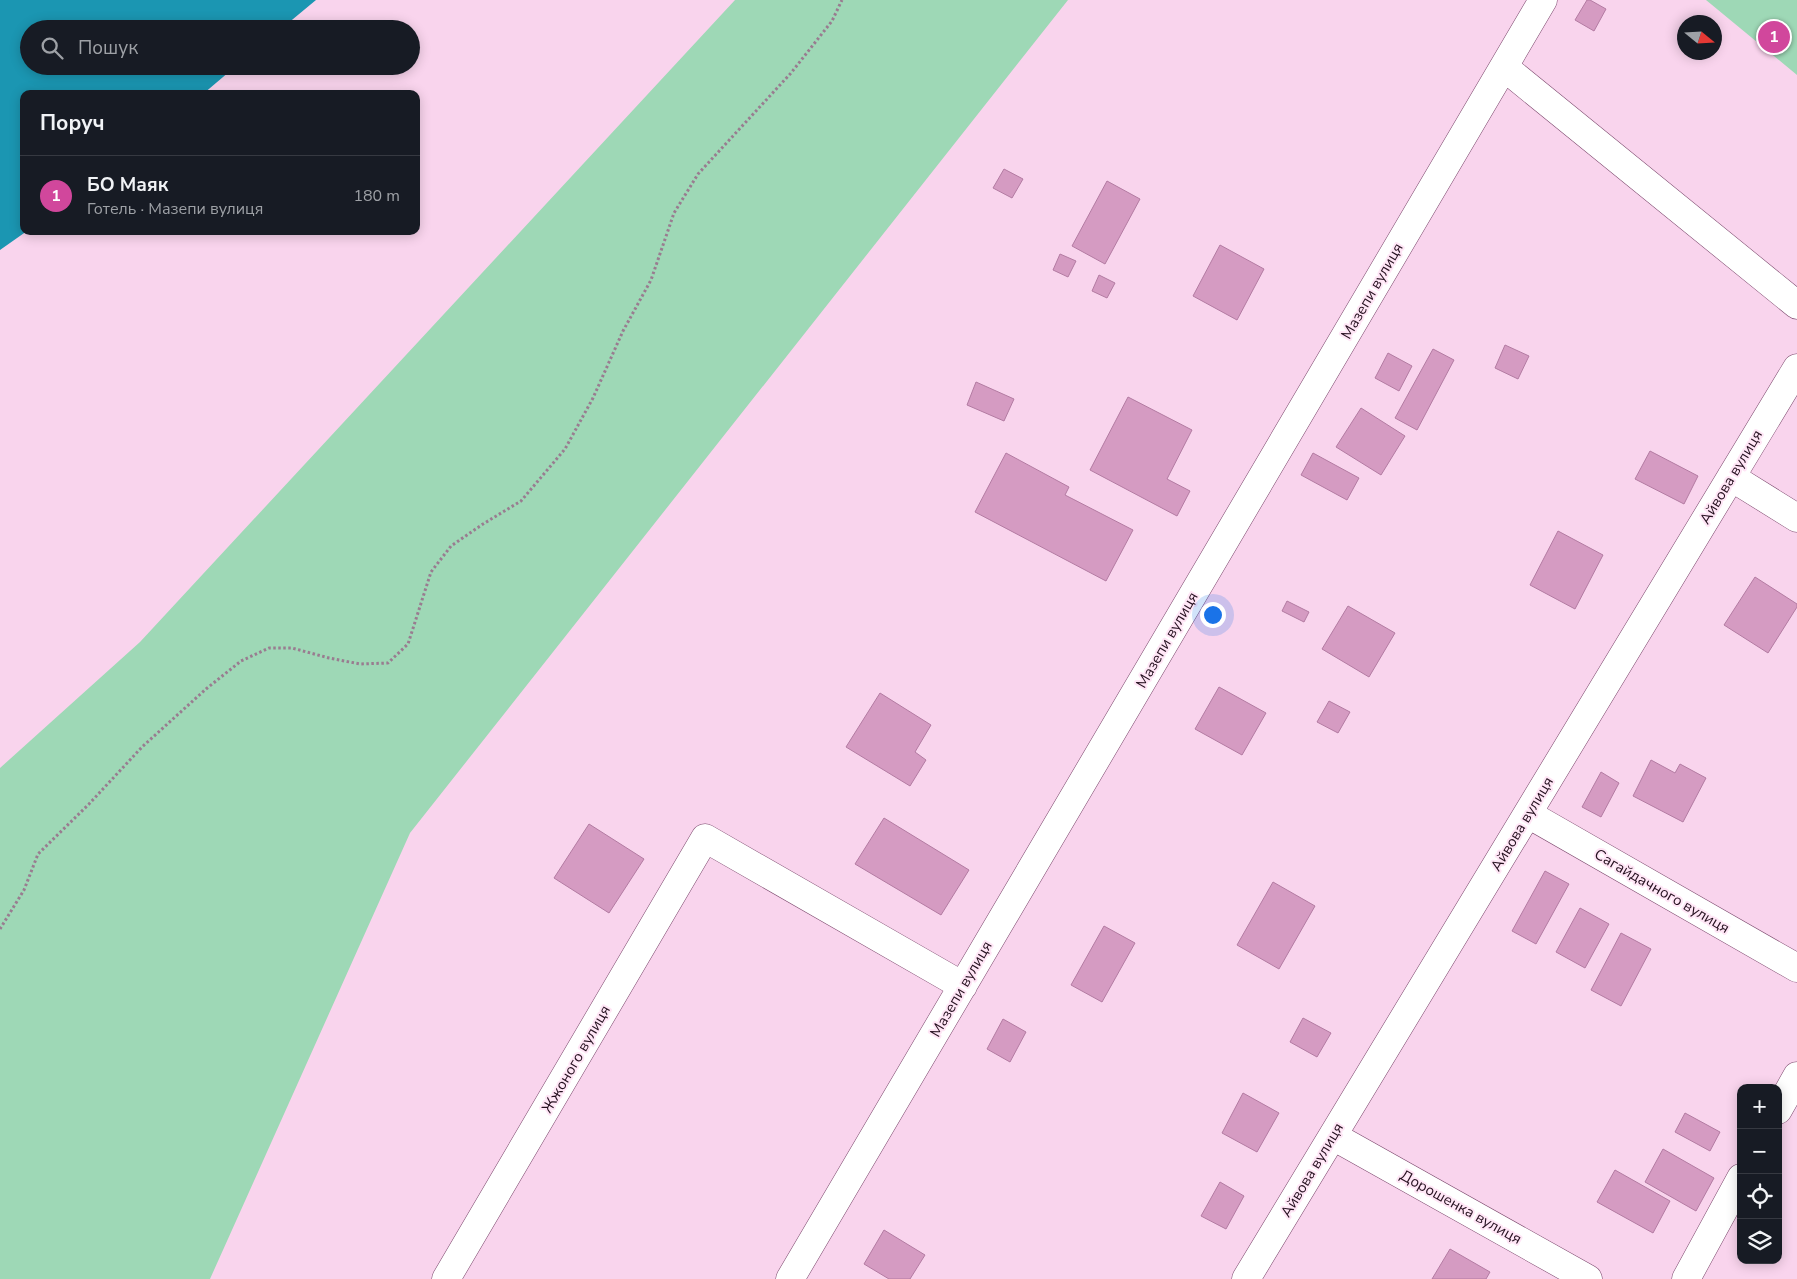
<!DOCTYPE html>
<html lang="uk">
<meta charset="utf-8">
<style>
:root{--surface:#171b24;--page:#242831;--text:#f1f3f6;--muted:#9ea1a6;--line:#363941;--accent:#1c7a50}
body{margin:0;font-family:"Nunito Sans",sans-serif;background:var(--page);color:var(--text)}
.controls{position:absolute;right:15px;bottom:15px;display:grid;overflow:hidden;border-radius:10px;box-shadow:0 2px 12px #0003}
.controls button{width:45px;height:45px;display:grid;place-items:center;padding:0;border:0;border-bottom:1px solid var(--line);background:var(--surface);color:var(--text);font:25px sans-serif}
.compass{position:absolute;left:1677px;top:15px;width:45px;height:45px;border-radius:50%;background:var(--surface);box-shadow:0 2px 12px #0003;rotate:108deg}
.you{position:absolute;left:1212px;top:614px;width:18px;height:18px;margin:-12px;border:4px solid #fff;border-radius:50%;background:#1a73e8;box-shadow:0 0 0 8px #1a73e833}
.badge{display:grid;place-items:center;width:32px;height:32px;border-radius:50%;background:var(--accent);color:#fff;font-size:16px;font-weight:700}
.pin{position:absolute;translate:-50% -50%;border:2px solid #fff;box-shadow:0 1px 5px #0006}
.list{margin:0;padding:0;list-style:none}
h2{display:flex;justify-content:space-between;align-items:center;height:65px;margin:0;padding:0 20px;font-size:21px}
h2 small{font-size:16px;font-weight:400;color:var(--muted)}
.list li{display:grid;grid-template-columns:32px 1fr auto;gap:15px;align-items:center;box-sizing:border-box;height:80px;padding:0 20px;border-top:1px solid var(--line)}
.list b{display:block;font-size:19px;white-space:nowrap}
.list p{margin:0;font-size:16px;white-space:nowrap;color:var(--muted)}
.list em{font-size:16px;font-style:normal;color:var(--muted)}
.icon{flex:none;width:28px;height:28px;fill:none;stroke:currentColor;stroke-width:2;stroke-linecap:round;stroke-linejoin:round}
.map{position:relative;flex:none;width:1797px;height:1279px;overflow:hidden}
.search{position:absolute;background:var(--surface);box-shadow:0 2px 12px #0003;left:20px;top:20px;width:400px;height:55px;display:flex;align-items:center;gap:12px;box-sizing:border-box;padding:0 18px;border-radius:28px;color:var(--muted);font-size:19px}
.panel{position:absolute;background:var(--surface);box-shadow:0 2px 12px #0003;left:20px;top:90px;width:400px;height:145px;border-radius:10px}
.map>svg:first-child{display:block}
</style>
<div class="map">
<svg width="1797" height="1279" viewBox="0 0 1797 1279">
<rect width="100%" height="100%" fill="#f9d4ed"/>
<!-- green -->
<path fill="#9ed8b6" d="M735 0H1068L410 833 210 1279H0V768L140 642Z
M1706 0H1797V75Z"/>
<!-- water -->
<path fill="#1b96b2" d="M0 0H316L281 29H29V66H236L203 94H24V231H27L0 250Z"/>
<!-- building -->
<path fill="#d59bc2" stroke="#b37ba2" d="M1587 0H1590L1606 9 1594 31 1575 20Z
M1004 169 1023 179 1012 198 993 188Z
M1107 181 1140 199 1105 264 1072 246Z
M1220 245 1264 269 1237 320 1193 296Z
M1060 254 1076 261 1068 277 1053 270Z
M1099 275 1115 283 1107 298 1092 291Z
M1505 345 1529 356 1518 379 1495 368Z
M1433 349 1454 360 1417 430 1395 418Z
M1388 353 1412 366 1399 391 1375 378Z
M976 382 1014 399 1004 421 967 405Z
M1128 397 1192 430 1167 479 1190 491 1177 516 1090 470Z
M1361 408 1405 436 1381 475 1336 447Z
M1650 451 1698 476 1684 504 1635 479Z
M1006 453 1069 487 1065 495 1133 530 1106 581 975 512Z
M1313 453 1359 478 1347 500 1301 475Z
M1558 531 1603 555 1575 609 1530 585Z
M1755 577 1797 604V607L1768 653 1724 625Z
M1287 601 1309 612 1304 622 1282 611Z
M1348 606 1395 633 1369 677 1322 649Z
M1219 687 1266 713 1242 755 1195 729Z
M880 693 931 725 915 752 926 760 910 786 846 747Z
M1329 701 1350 712 1338 733 1317 722Z
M1651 760 1675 773 1680 764 1706 778 1683 822 1633 796Z
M1601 772 1619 783 1601 817 1582 807Z
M884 818 969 870 941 915 855 864Z
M589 824 644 859 609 913 554 878Z
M1545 871 1569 884 1536 944 1512 931Z
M1273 882 1315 906 1279 969 1237 945Z
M1580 908 1609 924 1585 968 1556 952Z
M1104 926 1135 943 1102 1002 1071 985Z
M1621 933 1651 949 1621 1006 1591 990Z
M1303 1018 1331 1033 1317 1057 1290 1042Z
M1003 1019 1026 1032 1010 1062 987 1049Z
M1243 1093 1279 1113 1257 1152 1222 1133Z
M1685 1113 1720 1132 1710 1151 1675 1132Z
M1663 1149 1714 1178 1696 1211 1645 1182Z
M1615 1170 1670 1201 1653 1233 1597 1202Z
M1220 1182 1244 1196 1226 1229 1201 1216Z
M884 1230 925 1255 910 1279H889L864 1264Z
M1450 1249 1490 1272 1486 1279H1432Z"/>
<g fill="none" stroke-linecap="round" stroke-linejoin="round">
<defs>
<path id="minor" d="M1504 67 1797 305
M1731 477 1797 518
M1528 814 1797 968
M1778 1110 1797 1076
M1333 1136 1588 1279
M446 1279 705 838 963 986
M790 1279 1543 0
M1246 1279 1797 368
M1686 1279 1741 1178"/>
</defs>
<!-- minor casing -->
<use href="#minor" stroke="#7b476c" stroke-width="29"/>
<!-- path -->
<path stroke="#997c90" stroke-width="3" stroke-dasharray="2.5 2.5" stroke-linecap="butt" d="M0 929 24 890 38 854 89 804 142 747 206 689 241 661 269 648H292L329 658 360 664 388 663 408 644 431 572 451 546 483 524 521 501 565 449 593 398 623 331 651 280 674 213 698 174 791 73 832 21 842 0"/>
<!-- minor -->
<use href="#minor" stroke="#fff" stroke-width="28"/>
</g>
<g text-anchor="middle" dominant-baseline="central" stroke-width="4" stroke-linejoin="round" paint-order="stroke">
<!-- street labels -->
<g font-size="15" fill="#25101f" stroke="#ffe6f6">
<text transform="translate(1372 291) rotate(-60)">Мазепи вулиця</text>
<text transform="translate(1731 477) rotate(-59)">Айвова вулиця</text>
<text transform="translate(1167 640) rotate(-60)">Мазепи вулиця</text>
<text transform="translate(1522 824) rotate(-59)">Айвова вулиця</text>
<text transform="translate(1662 891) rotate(30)">Сагайдачного вулиця</text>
<text transform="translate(961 989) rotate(-60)">Мазепи вулиця</text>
<text transform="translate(576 1059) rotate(-60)">Жжоного вулиця</text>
<text transform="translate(1312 1170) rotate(-59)">Айвова вулиця</text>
<text transform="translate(1461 1207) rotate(29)">Дорошенка вулиця</text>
</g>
</g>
</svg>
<div class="controls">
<button>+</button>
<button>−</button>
<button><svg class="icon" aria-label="locate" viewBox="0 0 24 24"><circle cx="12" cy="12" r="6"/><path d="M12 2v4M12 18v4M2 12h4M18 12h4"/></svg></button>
<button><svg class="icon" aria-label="layers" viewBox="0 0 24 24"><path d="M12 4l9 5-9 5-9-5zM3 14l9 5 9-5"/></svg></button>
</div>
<svg class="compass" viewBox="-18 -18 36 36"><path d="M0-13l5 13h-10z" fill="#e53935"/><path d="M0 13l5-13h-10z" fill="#9ea1a6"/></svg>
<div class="you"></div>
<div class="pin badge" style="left:1774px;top:37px;background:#d1479c">1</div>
<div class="search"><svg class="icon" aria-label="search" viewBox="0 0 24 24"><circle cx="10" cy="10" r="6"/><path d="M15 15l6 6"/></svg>Пошук</div>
<section class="panel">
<h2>Поруч<small></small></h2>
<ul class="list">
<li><span class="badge" style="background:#d1479c">1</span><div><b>БО Маяк</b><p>Готель · Мазепи вулиця</p></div><em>180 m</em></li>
</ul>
</section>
</div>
